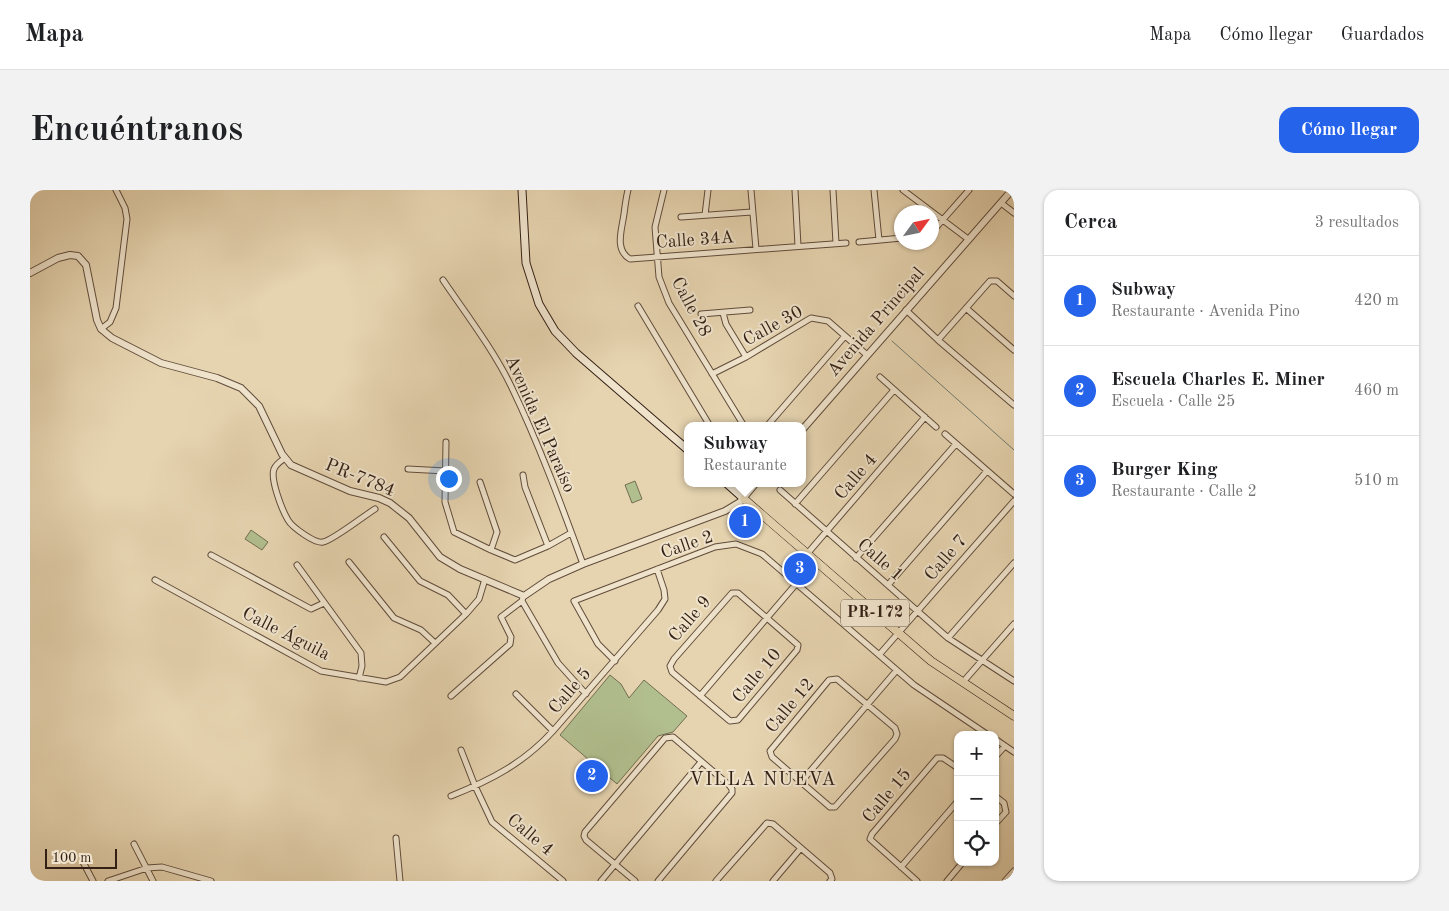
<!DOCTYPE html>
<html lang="es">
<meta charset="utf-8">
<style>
:root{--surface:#fff;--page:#f2f2f2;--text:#202124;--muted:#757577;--line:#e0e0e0;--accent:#2563eb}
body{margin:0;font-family:"Old Standard TT",serif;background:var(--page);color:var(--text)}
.controls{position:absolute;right:15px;bottom:15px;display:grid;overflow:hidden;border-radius:10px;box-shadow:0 1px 4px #0004}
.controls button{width:45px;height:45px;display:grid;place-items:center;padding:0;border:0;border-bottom:1px solid var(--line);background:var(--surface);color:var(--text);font:25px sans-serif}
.compass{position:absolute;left:864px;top:15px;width:45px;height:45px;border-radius:50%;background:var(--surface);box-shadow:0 1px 4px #0004;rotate:57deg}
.scale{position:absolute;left:15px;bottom:12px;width:72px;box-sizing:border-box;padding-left:5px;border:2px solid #331f14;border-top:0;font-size:14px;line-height:18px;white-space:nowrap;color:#331f14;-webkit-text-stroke:4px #efe3cc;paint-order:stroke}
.you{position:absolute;left:418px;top:288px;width:18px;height:18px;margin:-12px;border:4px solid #fff;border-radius:50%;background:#1a73e8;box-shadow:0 0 0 8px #1a73e833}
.badge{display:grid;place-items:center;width:32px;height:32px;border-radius:50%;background:var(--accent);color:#fff;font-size:16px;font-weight:700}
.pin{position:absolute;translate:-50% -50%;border:2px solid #fff;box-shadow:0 1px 5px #0006}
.popup{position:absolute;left:654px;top:232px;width:122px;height:65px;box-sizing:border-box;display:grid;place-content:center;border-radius:10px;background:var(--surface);filter:drop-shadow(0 1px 4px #0005);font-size:16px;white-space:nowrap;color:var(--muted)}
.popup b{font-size:19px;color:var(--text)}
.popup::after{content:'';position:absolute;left:50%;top:100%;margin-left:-10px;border:10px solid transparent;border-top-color:var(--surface)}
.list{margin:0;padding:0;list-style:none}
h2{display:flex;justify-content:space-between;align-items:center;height:65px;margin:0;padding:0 20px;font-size:21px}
h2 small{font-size:16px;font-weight:400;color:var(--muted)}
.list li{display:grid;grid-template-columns:32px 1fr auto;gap:15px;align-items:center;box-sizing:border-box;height:90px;padding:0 20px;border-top:1px solid var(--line)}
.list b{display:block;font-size:19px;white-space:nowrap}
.list p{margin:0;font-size:16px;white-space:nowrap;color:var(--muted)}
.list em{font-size:16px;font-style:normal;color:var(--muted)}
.icon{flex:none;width:28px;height:28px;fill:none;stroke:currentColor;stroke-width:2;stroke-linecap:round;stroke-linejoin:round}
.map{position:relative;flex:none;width:984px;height:691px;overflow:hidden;border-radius:15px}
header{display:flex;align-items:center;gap:30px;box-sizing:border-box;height:70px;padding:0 25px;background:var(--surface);border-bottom:1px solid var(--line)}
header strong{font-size:24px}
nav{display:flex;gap:28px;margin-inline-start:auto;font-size:18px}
.intro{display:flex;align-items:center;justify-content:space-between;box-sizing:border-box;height:120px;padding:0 30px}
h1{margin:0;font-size:35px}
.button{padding:12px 22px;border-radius:15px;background:var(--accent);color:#fff;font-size:18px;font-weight:700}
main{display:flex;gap:30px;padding:0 30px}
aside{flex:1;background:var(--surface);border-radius:15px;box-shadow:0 1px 4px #0004}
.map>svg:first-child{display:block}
</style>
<header>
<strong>Mapa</strong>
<nav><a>Mapa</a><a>Cómo llegar</a><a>Guardados</a></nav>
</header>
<div class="intro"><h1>Encuéntranos</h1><a class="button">Cómo llegar</a></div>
<main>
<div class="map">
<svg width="984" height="691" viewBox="0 0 984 691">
<rect width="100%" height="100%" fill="#e6d4b0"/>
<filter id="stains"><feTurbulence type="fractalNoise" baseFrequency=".004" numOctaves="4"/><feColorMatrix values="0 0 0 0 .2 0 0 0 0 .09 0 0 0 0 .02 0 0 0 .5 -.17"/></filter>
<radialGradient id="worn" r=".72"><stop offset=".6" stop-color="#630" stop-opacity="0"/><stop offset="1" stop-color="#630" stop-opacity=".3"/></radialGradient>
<!-- green -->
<path fill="#b1be8e" stroke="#726e51" d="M605 291 612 309 602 313 595 295Z
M221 340 238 352 232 360 215 349Z
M580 485 591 494 599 508 614 490 657 526 643 542 628 546 587 594 530 545Z"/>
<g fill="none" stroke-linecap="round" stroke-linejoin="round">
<!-- stream -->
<path stroke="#6f7a72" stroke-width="1" d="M862 151 984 260"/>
<defs>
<path id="minor" d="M598 0C596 8 595 16 594 24 592 39 584 60 600 69L816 53
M634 0 625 37 629 87 639 113 714 236
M721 0 726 59
M765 0 768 56
M803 0 806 53
M844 0 849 50
M873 0 938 49
M971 13 984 23
M675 25 678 0
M651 27 722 22
M902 42 939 0
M829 52 872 48
M413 90C436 124 463 159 481 196 509 254 531 314 553 374
M608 116 680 236
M936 118 984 160
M876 120 908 150 984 215
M693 123 696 134 716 167
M671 124 720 120
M71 139 80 132 86 118 97 29 95 18 86 0
M908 150 960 91H967L984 106
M682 184 716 167 781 128 798 131 837 165
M850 187 906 237
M737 236 815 146
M915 244 984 304
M416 252 415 312 424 342 461 360 485 370 518 356 541 343
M255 268C251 271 246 274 244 279 240 289 252 320 258 330 262 337 285 354 293 352 302 351 335 325 345 319
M378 279 416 281
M493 285 495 297 518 356
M450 292 467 342 461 360
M715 293 719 301
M750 300 918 448 984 491
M765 314 864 200
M354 347 390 391 418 405 436 424
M777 364 895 227
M181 365 281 419 294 413
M826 368 926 254
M319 372 364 428 391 440 405 453
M267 375 331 463 332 476 329 488
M125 390 291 481 356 492 370 487 436 424 449 409 455 389
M858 395 957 281
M702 403H708L768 455 767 460 708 530 700 531 642 482 640 476 644 469Z
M493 407 492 411 528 473 556 504
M918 448 984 373
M849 465 984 311
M585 471 568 454 544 411 685 357 706 354 732 364 884 495 958 545
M807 489 865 538 867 544 865 549 805 617H800L742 567 740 561 799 490Z
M933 492 984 434
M486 504 523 541
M421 506 480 454 481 447 471 427 492 411
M670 506 766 394
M965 549 984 562
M431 560 445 596 462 632 533 691
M965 567 975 556
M771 592 866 481
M421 606C461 590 494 573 523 541L628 420 635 409 634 400 627 379
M965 606 974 613 976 622 965 634
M366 648 370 691
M104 654 123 691
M53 672 63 691
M871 677 928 611
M78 691 117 678 132 677 181 691
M571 691 671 572
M605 691 556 650 554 646 555 642 635 548 643 547 699 595 702 599V603L628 691
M686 691 737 633 743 634 800 683 802 689 800 691
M743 691 771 658
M887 691 840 649 842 644 907 568H913L928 578
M917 691 933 672
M975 691 984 681"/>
<path id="tertiary" d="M0 83 28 68 40 65 48 66 56 75 67 130 71 139 82 148 131 173 187 188 211 198 229 216 252 264 261 275 320 301 349 308 360 313 379 328 410 367 430 379 494 406 519 389 553 374 695 321 710 312 726 293
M772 240 982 0"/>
<path id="secondary" d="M492 0 496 73 509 114 525 141 546 163 658 260
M696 293 714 309"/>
<path id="primary" d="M714 309 901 471 984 526"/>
</defs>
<!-- minor casing -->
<use href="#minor" stroke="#604c3b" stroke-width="7"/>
<!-- tertiary casing -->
<use href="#tertiary" stroke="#604c3b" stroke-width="8"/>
<!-- secondary casing -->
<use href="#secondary" stroke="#331f14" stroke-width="9"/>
<!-- primary casing -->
<use href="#primary" stroke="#331f14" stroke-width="9"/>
<!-- minor -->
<use href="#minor" stroke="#efe3cc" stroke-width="5"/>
<!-- tertiary -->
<use href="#tertiary" stroke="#efe3cc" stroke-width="6"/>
<!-- secondary -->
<use href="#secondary" stroke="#efe3cc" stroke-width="7"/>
<!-- primary -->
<use href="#primary" stroke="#e6d4b0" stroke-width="8"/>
</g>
<g text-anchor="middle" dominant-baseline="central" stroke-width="4" stroke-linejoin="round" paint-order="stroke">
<!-- shield labels -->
<rect fill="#efe3cc" stroke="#6b5a4b" stroke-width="1" x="811" y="409.5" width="68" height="27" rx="4"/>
<g font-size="16" font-weight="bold" fill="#331f14">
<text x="845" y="423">PR-172</text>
</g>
<!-- street labels -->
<g font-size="18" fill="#331f14" stroke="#efe3cc">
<text transform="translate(665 50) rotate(-4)">Calle 34A</text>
<text transform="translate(661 117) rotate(62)">Calle 28</text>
<text transform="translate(846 132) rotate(-49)">Avenida Principal</text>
<text transform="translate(743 136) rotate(-29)">Calle 30</text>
<text transform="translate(510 234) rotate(66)">Avenida El Paraíso</text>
<text transform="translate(826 287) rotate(-49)">Calle 4</text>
<text transform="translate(330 288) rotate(22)">PR-7784</text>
<text transform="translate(657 355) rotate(-19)">Calle 2</text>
<text transform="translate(916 368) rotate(-49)">Calle 7</text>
<text transform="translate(850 370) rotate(41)">Calle 1</text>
<text transform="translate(660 429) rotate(-49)">Calle 9</text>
<text transform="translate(256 444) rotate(27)">Calle Águila</text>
<text transform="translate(727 486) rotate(-50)">Calle 10</text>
<text transform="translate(540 501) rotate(-49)">Calle 5</text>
<text transform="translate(760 516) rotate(-50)">Calle 12</text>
<text transform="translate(857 606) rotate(-50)">Calle 15</text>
<text transform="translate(500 645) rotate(40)">Calle 4</text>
</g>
<!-- neighbourhood labels -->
<g font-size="19" letter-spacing="1" fill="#331f14" stroke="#efe3cc">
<text x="733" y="590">VILLA NUEVA</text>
</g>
</g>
<rect width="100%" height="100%" filter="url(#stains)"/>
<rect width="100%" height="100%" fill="url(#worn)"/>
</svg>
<div class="controls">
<button>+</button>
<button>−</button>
<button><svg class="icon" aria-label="locate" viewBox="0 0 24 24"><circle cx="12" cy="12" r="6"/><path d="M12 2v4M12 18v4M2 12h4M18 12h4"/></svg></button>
</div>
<svg class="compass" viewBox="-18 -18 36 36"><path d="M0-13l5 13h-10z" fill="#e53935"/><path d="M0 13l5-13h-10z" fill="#757577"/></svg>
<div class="scale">100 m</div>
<div class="you"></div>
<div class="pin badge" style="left:715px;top:332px">1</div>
<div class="popup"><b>Subway</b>Restaurante</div>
<div class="pin badge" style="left:562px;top:586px">2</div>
<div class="pin badge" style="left:770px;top:379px">3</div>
</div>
<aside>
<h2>Cerca<small>3 resultados</small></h2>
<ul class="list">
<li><span class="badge">1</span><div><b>Subway</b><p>Restaurante · Avenida Pino</p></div><em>420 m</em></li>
<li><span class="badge">2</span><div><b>Escuela Charles E. Miner</b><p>Escuela · Calle 25</p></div><em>460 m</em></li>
<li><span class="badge">3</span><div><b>Burger King</b><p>Restaurante · Calle 2</p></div><em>510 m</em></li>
</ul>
</aside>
</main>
